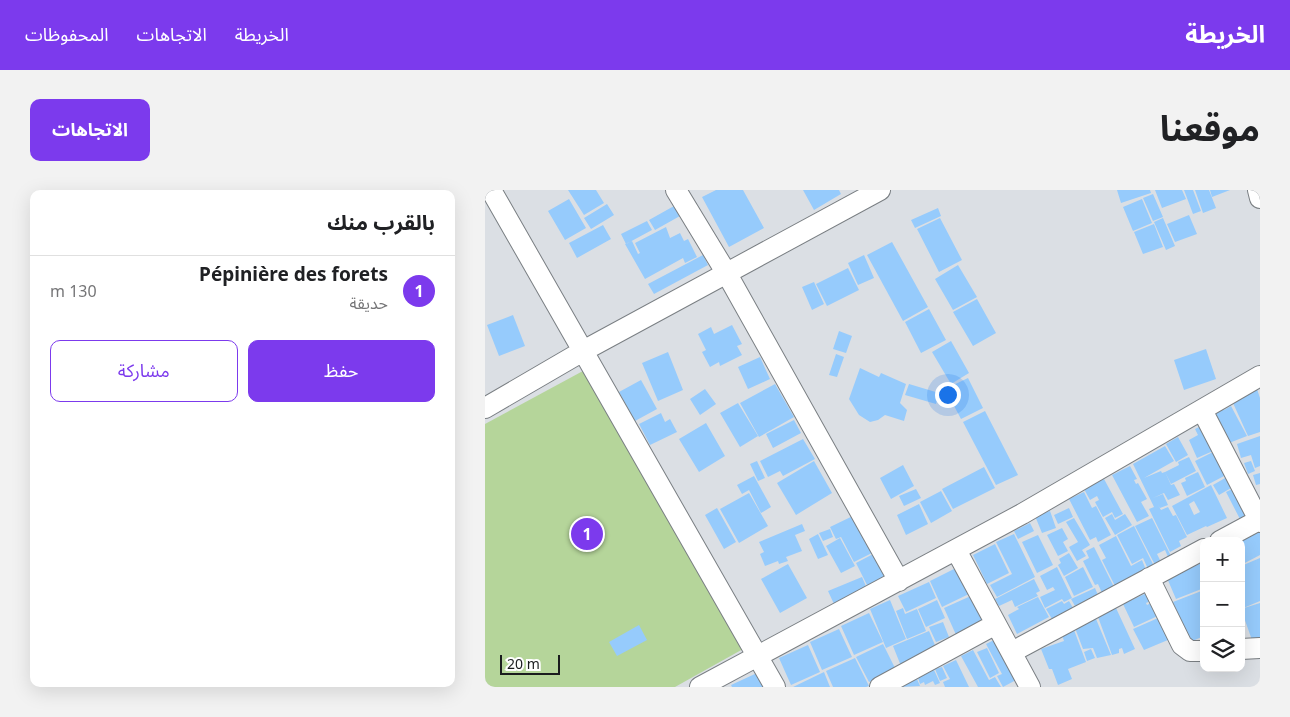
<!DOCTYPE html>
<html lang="ar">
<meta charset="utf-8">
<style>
:root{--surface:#fff;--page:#f2f2f2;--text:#202124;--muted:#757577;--line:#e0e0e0;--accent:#7c3aed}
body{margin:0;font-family:"Noto Sans","Noto Sans Arabic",sans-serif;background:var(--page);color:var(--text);direction:rtl}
.controls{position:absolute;right:15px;bottom:15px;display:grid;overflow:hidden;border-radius:10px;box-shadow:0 5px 20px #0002}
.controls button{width:45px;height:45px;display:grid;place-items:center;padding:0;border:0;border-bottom:1px solid var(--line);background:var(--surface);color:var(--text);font:25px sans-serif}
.scale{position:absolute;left:15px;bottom:12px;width:60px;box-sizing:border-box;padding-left:5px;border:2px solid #1a1c1e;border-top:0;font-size:14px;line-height:18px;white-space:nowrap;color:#1a1c1e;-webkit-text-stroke:4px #fff;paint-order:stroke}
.you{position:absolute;left:462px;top:204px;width:18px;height:18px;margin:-12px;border:4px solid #fff;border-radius:50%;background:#1a73e8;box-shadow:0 0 0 8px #1a73e833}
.badge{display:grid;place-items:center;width:32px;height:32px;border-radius:50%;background:var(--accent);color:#fff;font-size:16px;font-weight:700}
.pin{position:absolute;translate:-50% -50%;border:2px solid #fff;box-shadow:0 1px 5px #0006}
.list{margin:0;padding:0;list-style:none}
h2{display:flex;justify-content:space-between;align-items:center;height:65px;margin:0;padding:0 20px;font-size:21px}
h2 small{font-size:16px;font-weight:400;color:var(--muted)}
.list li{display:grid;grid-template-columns:32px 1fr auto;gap:15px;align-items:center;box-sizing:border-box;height:70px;padding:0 20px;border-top:1px solid var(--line)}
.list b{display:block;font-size:19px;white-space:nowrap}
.list p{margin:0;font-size:16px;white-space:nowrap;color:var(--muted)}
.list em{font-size:16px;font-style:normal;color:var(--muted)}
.actions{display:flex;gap:10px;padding:15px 20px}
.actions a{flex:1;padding:11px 0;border:1px solid var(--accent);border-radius:10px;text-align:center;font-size:18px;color:var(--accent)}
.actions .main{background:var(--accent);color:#fff}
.icon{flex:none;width:28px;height:28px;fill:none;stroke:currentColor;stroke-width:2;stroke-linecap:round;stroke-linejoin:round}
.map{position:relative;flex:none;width:775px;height:497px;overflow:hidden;direction:ltr;border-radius:10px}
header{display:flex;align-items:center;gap:30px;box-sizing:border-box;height:70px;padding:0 25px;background:var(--accent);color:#fff}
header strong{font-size:24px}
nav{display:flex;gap:28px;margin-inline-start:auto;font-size:18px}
.intro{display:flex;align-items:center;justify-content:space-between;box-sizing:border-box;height:120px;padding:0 30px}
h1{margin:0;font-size:35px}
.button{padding:12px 22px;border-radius:10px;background:var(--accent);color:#fff;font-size:18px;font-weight:700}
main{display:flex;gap:30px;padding:0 30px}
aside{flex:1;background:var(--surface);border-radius:10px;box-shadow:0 5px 20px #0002}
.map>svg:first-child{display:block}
</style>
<header>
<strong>الخريطة</strong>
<nav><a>الخريطة</a><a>الاتجاهات</a><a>المحفوظات</a></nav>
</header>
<div class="intro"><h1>موقعنا</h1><a class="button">الاتجاهات</a></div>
<main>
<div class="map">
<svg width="775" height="497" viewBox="0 0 775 497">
<rect width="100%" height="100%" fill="#dbdfe4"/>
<!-- green -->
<path fill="#b5d59a" d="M109 175 267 454 190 497H0V234Z"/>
<!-- building -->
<path fill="#96cbfc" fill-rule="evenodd" d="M83 0H111L119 13 99 25Z
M231 0H258L279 38 244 57 217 7Z
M318 0H354L356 4 329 20Z
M632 0H665L666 3 636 13Z
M670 0H697L701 9 677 18Z
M699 0H708L716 21 708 24Z
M710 0H724L731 18 718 23Z
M725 0H745L727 7Z
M668 4 678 27 668 31 658 8Z
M84 9 101 38 80 50 63 21Z
M657 9 667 33 648 41 638 17Z
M122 14 129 25 106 39 99 28Z
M189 16 195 26 170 40 164 30Z
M453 18 456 26 430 38 426 30Z
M704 25 712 44 690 52 682 34Z
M455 28 477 70 454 82 432 39Z
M678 28 690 56 681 60 669 32Z
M162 31 167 40 141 54 136 44Z
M669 34 678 57 658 64 649 42Z
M118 35 126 49 92 68 84 53Z
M181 37 185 48 195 43 199 51 203 49 212 67 200 73 198 68 160 89 140 54 147 51 153 64 155 63 150 53Z
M407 52 443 117 418 131 382 65Z
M218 65 223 75 169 104 163 94Z
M379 65 389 88 373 95 363 73Z
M473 75 492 107 468 120 450 89Z
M363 78 374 100 342 116 331 94Z
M329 92 339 114 327 120 317 97Z
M492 109 511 143 488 156 468 122Z
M444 119 461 150 436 163 420 132Z
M28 125 40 156 14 166 2 135Z
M247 135 257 154 252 156 257 165 235 176 234 172 225 177 217 162 221 160 213 144 226 137 229 144Z
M354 141 367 146 361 163 348 159Z
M466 151 484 183 466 194 447 162Z
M721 159 731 189 699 200 689 170Z
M183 162 198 200 173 211 157 173Z
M351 164 359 167 352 187 344 185Z
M275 167 285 189 263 199 253 177Z
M375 178 394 187 396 183 421 194 415 213 422 220 419 231 400 225 393 230 385 232 374 225 364 209Z
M483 188 498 218 476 229 460 199Z
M156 190 172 219 150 231 134 202Z
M290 194 309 227 274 247 255 213Z
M424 194 454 203 451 214 420 205Z
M220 199 231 214 215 225 205 209Z
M772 199 775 208V242L763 246 748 213Z
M253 213 273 246 255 257 235 223Z
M735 215 739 220 746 216 762 246 744 253 725 220Z
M500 221 533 285 511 295 478 232Z
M176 223 180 232 185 229 192 242 165 255 154 234Z
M309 230 316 243 288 258 281 244Z
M221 233 240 266 214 282 194 249Z
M722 233 728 261 712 268 704 250 713 245 710 239Z
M775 246V276L770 278 766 265 756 268 752 254Z
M693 247 703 265 691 272 681 254Z
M318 249 330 269 298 286 295 281 283 287 275 271Z
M680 256 689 271 659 288 676 281 677 283 680 282 686 295 689 294 695 305 683 310 679 303 668 308 678 304 683 315 675 318 673 315 676 320 683 317 688 326 691 325 702 347 694 351 696 356 685 362 664 319 669 317 648 274Z
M730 261 741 285 722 295 710 271Z
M704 267 711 281 686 294 680 282 694 275 693 272Z
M272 271 280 288 273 291 265 274Z
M329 271 347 303 311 325 292 293Z
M766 271 770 281 763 284 759 273Z
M418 275 429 296 406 309 395 288Z
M645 276 652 289 649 290 651 294 653 293 662 309 656 312 664 326 652 332 627 285Z
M499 277 510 298 468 319 457 299Z
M713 282 720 297 702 306 696 293 701 291 700 288Z
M775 283V294L771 295 768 285Z
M747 284 753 294 734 305 728 295Z
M269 286 286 317 276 323 264 300 257 304 252 295Z
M619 289 638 324 630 328 627 322 618 327 610 312 614 310 612 306 605 310 599 299Z
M726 295 742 328 722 337 721 336 702 345 687 316ZM709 311 715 322 709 325 704 314Z
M756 295 771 326 757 333 741 302Z
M431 299 436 308 419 316 414 306Z
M456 301 467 321 446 333 435 312Z
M599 302 607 318 611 316 626 345 613 352 611 347 605 350 584 309Z
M264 303 283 336 254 353 235 319Z
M434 314 443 334 421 345 412 325Z
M232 318 251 352 239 359 220 325Z
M584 318 588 327 573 334 569 325Z
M565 321 571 338 557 343 550 326Z
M374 323 389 362 369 372 356 347 351 349 345 337Z
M627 324 630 330 640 324 647 335 630 345 620 328Z
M589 328 605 355 597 360 601 366 592 371 584 357 593 352 581 332Z
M667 328 686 366 683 367 680 360 672 364 676 372 670 375 650 336Z
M545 333 549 341 533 349 529 341Z
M317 334 320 341 310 345 317 361 301 367 303 371 294 374 293 371 280 376 275 364 279 362 274 352Z
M649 336 669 376 663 379 658 368 647 374 632 345Z
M577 338 583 349 578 352 583 361 573 366 562 345Z
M345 339 348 347 338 351 334 343Z
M775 342V365L756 375V351Z
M333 344 343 365 333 369 324 349Z
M529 344 550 387 512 407 505 395 527 384 511 352Z
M553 345 568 375 552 383 537 352Z
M631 346 646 376 657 370 661 380 630 396 617 370 621 368 614 355Z
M355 348 370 376 356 383 341 356Z
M510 354 524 383 502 394 488 365Z
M609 357 629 397 617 403 613 394 610 395 598 371 604 368 601 361Z
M390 363 403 389 384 399 371 373Z
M584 363 593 378 579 386 573 375 576 373 574 369Z
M775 368V411L756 419V376Z
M719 372V398L691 409 682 388Z
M303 374 322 408 295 423 276 389Z
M473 377 486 403 457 417 445 391Z
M572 377 587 408 579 412 577 409 560 418 555 407 570 400 568 397 562 400 555 386Z
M598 377 608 397 589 406 580 387Z
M377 387 383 401 349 414 343 401Z
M549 389 555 401 551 403 553 406 530 417 527 410 514 416 510 409Z
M444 392 451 408 421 422 413 406Z
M610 398 613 405 590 416 586 409Z
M719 400V446L705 452 688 412Z
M664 402 668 410 661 413 662 415 672 410 679 423 649 437 638 414Z
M488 405 501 433 472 447 459 418Z
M553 407 564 427 532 444 523 425 534 419 532 417Z
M405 410 421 449 401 458 385 419Z
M452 410 460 428 441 437 433 419Z
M577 411 579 414 584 411 588 418 567 429 561 419Z
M775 413V450L768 453 756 419Z
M418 418 420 424 432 419 441 441 422 449 411 421Z
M631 418 650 459 639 464 637 458 634 459V463L627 465 613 427Z
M384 423 398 452 369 465 356 436Z
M680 425 690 447 659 460 648 439Z
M611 429 626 465 612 468 608 458 598 459 590 438Z
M458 432 464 447 451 452 444 437Z
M154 435 162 450 132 466 124 452Z
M354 439 367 467 337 480 325 452Z
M589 440 601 472 583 479 587 489 573 495 567 479H564L556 459 579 451 577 445Z
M444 441 452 460 416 476 408 456Z
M509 450 531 490 518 497 512 486 517 484 501 454Z
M398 454 411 480 384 492 371 467Z
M323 455 335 482 306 495 294 468Z
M502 458 514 483 505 488 492 462Z
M606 459 610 468 602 471 599 462Z
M488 460 504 490 510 487 516 497H493L476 466Z
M370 468 384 496 381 497H348L341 481Z
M471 470 484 497H460L458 492 465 489 458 476Z
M457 477 462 488 455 491 450 479Z
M449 480 455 493 450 495 448 491 440 495 439 492 435 494 433 488Z
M339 482 345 497H308Z
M272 483 279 497H247L246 495Z
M432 489 435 496 414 497Z"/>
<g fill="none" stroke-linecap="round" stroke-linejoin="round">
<defs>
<path id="minor" d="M6 0 290 497
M191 0 242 84 414 391
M773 0 775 8
M0 218 98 161 395 0
M717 220 775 332
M735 351 774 330
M471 360 545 497
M664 388 697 455 705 461H719
M756 459 775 458
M527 462 719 359
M215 497 537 324 775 186
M395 497 511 434"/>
</defs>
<!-- minor casing -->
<use href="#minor" stroke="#7a7f83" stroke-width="22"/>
<!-- minor -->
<use href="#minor" stroke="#fff" stroke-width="20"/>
</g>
</svg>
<div class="controls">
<button>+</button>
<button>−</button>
<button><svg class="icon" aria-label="layers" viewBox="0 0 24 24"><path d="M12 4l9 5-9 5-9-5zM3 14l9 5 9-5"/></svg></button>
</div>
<div class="scale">20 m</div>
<div class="you"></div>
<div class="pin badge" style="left:102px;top:344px">1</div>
</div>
<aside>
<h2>بالقرب منك<small></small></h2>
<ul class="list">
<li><span class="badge">1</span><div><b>Pépinière des forets</b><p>حديقة</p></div><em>130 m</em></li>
</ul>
<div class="actions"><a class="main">حفظ</a><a>مشاركة</a></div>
</aside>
</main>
